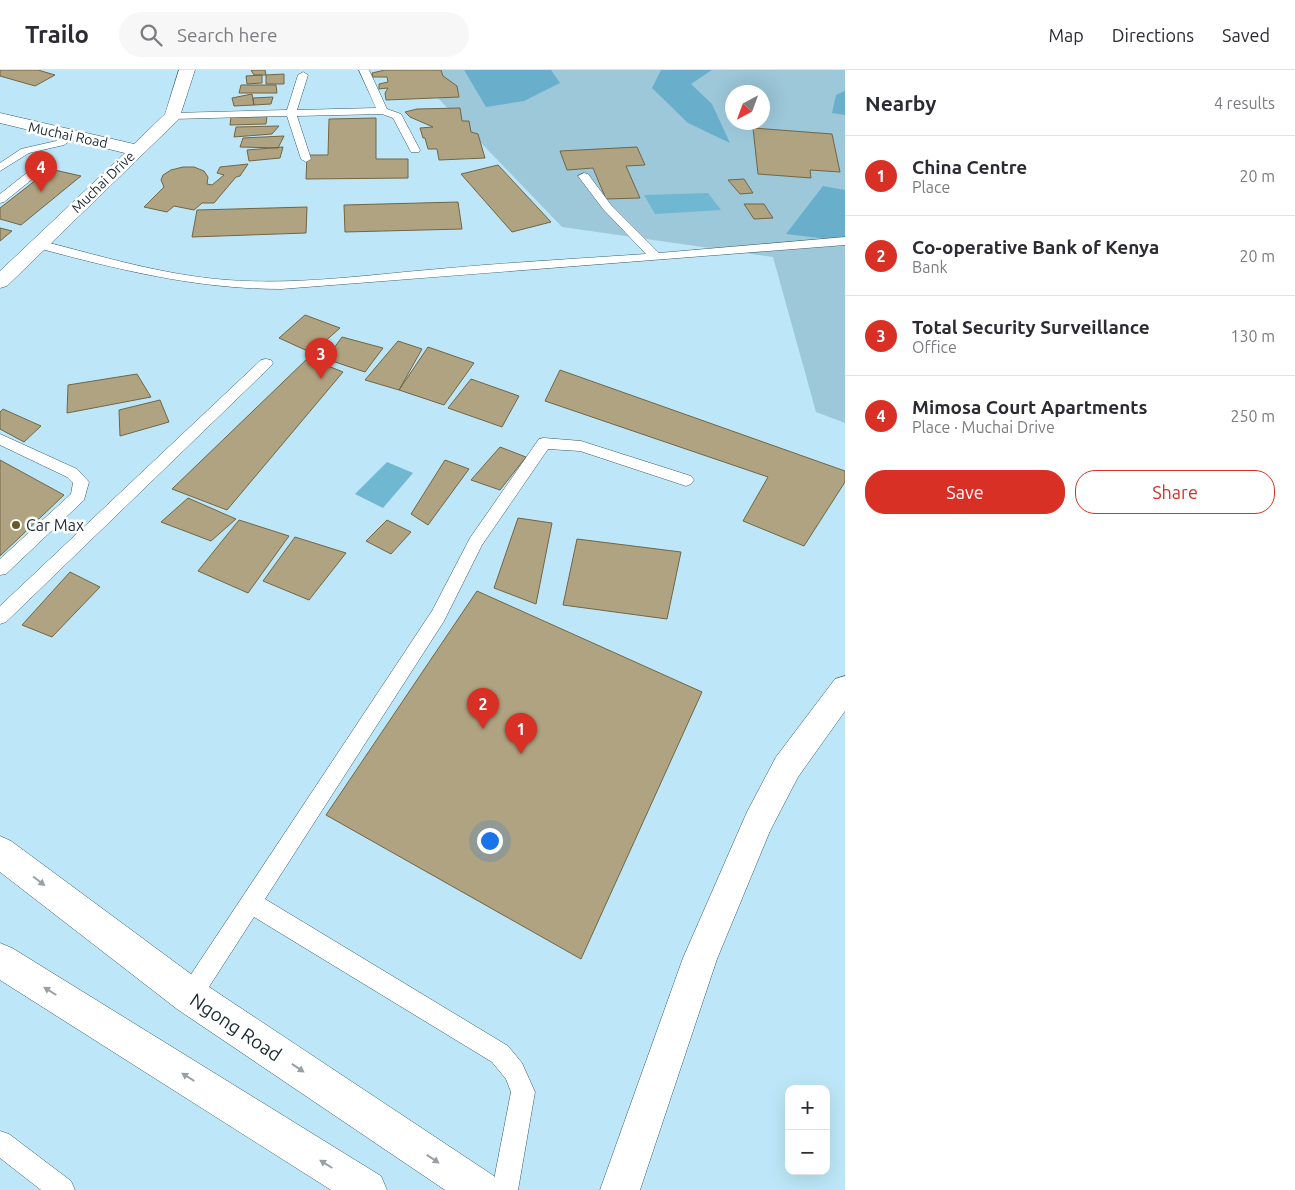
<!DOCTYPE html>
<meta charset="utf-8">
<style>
:root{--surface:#fff;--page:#f7f7f7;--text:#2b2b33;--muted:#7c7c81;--line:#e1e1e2;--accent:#d93025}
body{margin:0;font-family:Ubuntu,sans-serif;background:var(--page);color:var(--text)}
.controls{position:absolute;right:15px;bottom:15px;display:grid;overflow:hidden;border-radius:10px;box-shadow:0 5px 20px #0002}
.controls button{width:45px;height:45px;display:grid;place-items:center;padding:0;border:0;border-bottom:1px solid var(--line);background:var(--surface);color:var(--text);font:25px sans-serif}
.compass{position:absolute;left:725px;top:15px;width:45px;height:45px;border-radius:50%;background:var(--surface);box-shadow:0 5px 20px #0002;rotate:221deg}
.you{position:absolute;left:489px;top:770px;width:18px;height:18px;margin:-12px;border:4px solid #fff;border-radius:50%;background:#1a73e8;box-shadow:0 0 0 8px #1a73e833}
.badge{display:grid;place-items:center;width:32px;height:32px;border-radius:50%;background:var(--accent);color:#fff;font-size:16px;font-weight:700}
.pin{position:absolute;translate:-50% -41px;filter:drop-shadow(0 1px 2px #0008)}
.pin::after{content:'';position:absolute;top:26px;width:18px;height:15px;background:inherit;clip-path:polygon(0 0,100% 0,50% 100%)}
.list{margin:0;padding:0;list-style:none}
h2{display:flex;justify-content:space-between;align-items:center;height:65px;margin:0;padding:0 20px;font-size:21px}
h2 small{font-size:16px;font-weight:400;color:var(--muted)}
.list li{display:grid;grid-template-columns:32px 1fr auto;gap:15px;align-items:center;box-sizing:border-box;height:80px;padding:0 20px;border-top:1px solid var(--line)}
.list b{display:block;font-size:19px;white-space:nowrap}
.list p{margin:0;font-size:16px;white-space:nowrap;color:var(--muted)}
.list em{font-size:16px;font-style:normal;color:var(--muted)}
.actions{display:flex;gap:10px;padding:15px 20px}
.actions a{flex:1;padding:11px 0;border:1px solid var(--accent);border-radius:20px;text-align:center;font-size:18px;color:var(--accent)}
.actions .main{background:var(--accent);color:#fff}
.icon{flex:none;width:28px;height:28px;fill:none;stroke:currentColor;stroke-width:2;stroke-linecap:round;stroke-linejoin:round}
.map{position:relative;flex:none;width:845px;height:1120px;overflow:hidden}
header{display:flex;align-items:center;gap:30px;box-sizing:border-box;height:70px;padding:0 25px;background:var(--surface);border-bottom:1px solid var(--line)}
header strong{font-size:24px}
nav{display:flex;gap:28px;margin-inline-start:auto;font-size:18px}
.search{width:350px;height:45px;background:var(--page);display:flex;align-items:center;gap:12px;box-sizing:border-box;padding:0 18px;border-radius:28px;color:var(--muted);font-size:19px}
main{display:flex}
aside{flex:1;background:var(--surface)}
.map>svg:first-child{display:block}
</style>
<header>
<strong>Trailo</strong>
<div class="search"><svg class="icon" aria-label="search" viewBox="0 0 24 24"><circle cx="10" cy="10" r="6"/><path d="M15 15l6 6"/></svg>Search here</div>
<nav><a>Map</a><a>Directions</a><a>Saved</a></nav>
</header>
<main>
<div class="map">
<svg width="845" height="1120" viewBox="0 0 845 1120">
<rect width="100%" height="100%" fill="#bde7f8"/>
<!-- green -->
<path fill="#9cc8da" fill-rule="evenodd" d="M411 0H845V353L816 342 773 187 562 157ZM732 22H762V52H732Z"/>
<!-- forest -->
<path fill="#69afcb" d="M464 0H551L560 13 524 31 486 37Z
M661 0H712L691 14 712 34 730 73 688 53 652 18Z
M845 21V45L832 43 836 25Z
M823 116 845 120V171L786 164Z"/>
<!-- water -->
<path fill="#70b7d2" d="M708 123 721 140 655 144 644 125Z
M387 392 413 403 383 438 355 424Z"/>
<!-- building -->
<path fill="#b0a381" stroke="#716545" d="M0 0H38L55 5 35 16 0 6Z
M251 0H265L266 5H254Z
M385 0H441L443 6 457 16 459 27 386 30 385 23 388 18 379 19V14L388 12 387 7H373L372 3Z
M284 4V14H266V5Z
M262 5V13L247 14 246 6Z
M241 15H276L277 23H239Z
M252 24 254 35 234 36 232 28Z
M273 27 271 34 254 35 253 28Z
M460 38 462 51H469L471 62 478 64 485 88 439 90 437 79H428L425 68H423L420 58 433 57 410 47 405 42 417 39Z
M267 46 266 54 230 55 231 47Z
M376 48V89H408V108L306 109 307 85H328L329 49Z
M279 56 272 64 234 67 236 57Z
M753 58 832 64 840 102 810 100 811 108 758 104Z
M284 66 278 78 240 77 243 68Z
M283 77 280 88 249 91 247 80Z
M637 77 645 95 626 96 640 128 606 129 593 98 567 100 560 81Z
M248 94 240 106 236 107 214 133H202L194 140 174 136 167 142 144 137 164 117 161 110 163 105 171 100 183 97H194L204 101 208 107 207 114 212 115 224 105 217 103 220 97Z
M498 95 551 152 512 162 461 104Z
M50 99 81 106 21 155 0 149V138Z
M744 109 753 123 740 124 728 110Z
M458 132 462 159 345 162 344 135Z
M744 134H764L773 148 754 149Z
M307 137 306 163 192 167 197 140Z
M0 158 12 161 0 171Z
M305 245 340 258 312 283 279 268Z
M342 267 383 278 365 302 326 289Z
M398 271 422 279 399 320 365 310Z
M428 277 474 293 444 335 399 320Z
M308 288 343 302 227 440 172 419Z
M560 300 845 401V412L804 476 743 451 768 407 545 331Z
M137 304 151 327 67 343 68 315Z
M471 309 519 326 502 357 448 338Z
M160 330 169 352 120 366 119 340Z
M3 339 41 356 24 372 0 359V342Z
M500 377 526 387 500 420 471 410Z
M0 390 64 425 0 486Z
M445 390 469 399 428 455 411 444Z
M188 428 236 449 211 471 161 452Z
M518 448 552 453 536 534 494 518Z
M239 450 289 466 248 523 198 501Z
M387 450 411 462 391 484 366 471Z
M295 467 346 483 309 530 263 511Z
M577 469 681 482 667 549 563 535Z
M70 502 100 517 52 567 22 555Z
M477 521 702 622 581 889 326 745Z"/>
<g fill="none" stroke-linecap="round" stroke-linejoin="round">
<defs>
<path id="lane" d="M359 0H369L387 39 401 44 420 80 419 82H411L393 48 382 44 297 46 311 89 306 92 301 89 287 46 173 49 168 46 173 43 287 40 298 5 303 2 308 5 297 40 376 38Z
M72 62 77 65 64 75 29 83 0 101V93L21 79 56 71Z
M37 97 43 100 41 102 4 132 0 133V124L33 98Z
M584 103 588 104 611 135 659 183 845 167V175L281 219C195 219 116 199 34 177L32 174 38 170C101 186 162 205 227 210 294 215 360 206 427 200 500 193 573 189 646 184L603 139 578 106Z
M266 289 271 290 273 293 271 296 6 552 0 554V536L261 290Z
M0 364 77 399 89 412 84 430 6 504 0 505V489L71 424 73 413 67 407 0 375Z
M544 368 581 371 691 406 694 410 691 414 686 416 580 381 548 379 482 475 444 551 265 829 508 976 522 993 535 1022 518 1120H492L511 1022 506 1009 492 992 254 847 198 934 190 937 182 934 179 926 182 918 432 541 470 468 539 369Z
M0 1061 9 1064 71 1111 75 1120H41L0 1088Z"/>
<path id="street" d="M179 0H195L179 49 7 216 0 218V201L125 83 0 53V43L134 74 165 44Z
M845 606V641L798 707 770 761 717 889 640 1120H600L683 888 747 742 776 687 835 609Z"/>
<path id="secondary" d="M0 766 11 771 203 913 494 1106 500 1120H445L177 939 0 802Z
M0 873 12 878 381 1106 387 1120H331L0 910Z"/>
</defs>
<!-- lane casing -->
<use href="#lane" stroke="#365c6b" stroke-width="1"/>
<!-- street casing -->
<use href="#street" stroke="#365c6b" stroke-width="1"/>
<!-- secondary casing -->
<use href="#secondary" stroke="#365c6b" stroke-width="1"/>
<!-- lane -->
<use href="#lane" fill="#fff" fill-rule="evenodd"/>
<!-- street -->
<use href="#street" fill="#fff" fill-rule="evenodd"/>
<!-- secondary -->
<use href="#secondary" fill="#fff" fill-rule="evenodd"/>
</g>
<!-- one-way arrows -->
<defs><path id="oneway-solid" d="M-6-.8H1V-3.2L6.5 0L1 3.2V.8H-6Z" transform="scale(1.25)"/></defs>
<g fill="#98a0a3">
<use href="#oneway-solid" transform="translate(39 811) rotate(37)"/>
<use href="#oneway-solid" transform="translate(50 921) rotate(-148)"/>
<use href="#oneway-solid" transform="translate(298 998) rotate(34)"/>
<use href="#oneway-solid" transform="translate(188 1007) rotate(-148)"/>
<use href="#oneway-solid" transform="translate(433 1089) rotate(34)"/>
<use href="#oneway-solid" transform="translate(326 1094) rotate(-148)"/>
</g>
<!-- markers -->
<circle fill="#6a5826" stroke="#fff" stroke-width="2" cx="16" cy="455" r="5"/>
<g text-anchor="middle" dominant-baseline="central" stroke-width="5" stroke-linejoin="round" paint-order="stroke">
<!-- far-street labels -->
<g font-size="14" fill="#1b2b32" stroke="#fff">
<text transform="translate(68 65) rotate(12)">Muchai Road</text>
<text transform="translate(103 112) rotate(-44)">Muchai Drive</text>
</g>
<!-- poi labels -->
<g font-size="16" fill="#1b2b32" stroke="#fff" text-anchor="start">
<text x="26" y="455">Car Max</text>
</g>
<!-- near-street labels -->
<g font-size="19" fill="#1b2b32" stroke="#fff">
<text transform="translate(236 957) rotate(34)">Ngong Road</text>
</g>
</g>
</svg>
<div class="controls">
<button>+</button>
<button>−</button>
</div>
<svg class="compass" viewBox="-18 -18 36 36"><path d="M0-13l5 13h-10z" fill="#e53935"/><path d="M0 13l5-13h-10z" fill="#7c7c81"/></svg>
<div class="you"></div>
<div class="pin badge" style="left:521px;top:684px">1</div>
<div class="pin badge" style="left:483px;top:659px">2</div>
<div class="pin badge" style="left:321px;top:309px">3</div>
<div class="pin badge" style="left:41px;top:122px">4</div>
</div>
<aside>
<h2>Nearby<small>4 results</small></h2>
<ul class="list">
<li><span class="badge">1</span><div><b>China Centre</b><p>Place</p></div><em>20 m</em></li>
<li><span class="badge">2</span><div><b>Co-operative Bank of Kenya</b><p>Bank</p></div><em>20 m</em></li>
<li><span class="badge">3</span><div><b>Total Security Surveillance</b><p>Office</p></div><em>130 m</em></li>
<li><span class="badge">4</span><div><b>Mimosa Court Apartments</b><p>Place · Muchai Drive</p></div><em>250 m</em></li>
</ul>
<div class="actions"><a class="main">Save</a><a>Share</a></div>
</aside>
</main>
